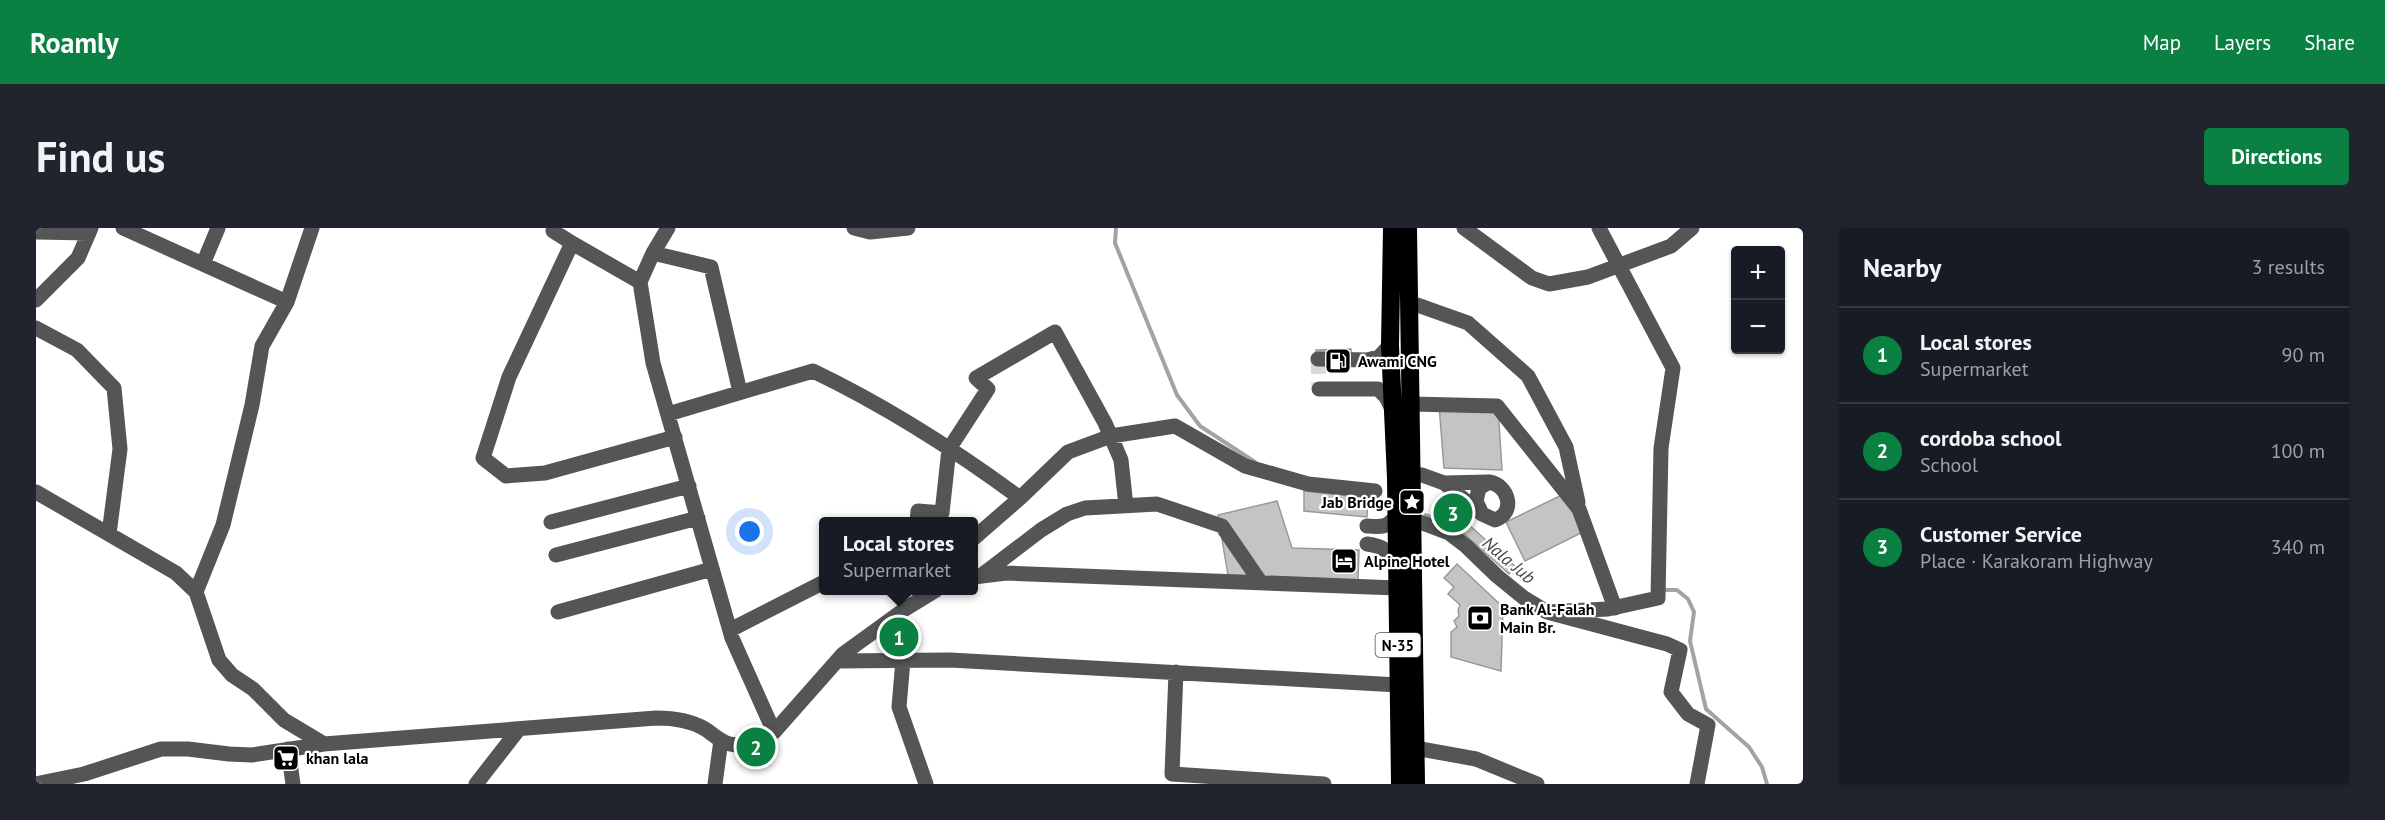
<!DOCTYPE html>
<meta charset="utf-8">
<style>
:root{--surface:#171b24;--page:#20242c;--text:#f1f3f6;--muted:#9ea1a6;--line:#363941;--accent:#0b8043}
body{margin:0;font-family:"PT Sans",sans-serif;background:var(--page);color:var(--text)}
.controls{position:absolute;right:18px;top:18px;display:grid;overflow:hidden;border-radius:6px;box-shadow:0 2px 4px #0004}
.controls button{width:54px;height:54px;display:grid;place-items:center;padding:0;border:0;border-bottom:2px solid var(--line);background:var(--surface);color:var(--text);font:30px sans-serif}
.you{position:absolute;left:714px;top:304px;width:21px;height:21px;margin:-15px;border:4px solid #fff;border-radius:50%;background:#1a73e8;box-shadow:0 0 0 9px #1a73e833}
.badge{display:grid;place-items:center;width:39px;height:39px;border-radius:50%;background:var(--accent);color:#fff;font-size:20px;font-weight:700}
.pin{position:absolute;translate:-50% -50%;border:3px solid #fff;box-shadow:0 2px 6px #0006}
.popup{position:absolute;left:783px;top:289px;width:159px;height:78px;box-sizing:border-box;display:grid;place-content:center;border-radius:6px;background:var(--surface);filter:drop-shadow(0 2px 4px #0005);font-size:20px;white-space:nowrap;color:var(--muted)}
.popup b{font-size:22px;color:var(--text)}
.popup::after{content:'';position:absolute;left:50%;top:100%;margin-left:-12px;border:12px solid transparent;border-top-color:var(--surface)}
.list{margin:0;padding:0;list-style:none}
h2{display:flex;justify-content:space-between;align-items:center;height:78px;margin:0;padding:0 24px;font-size:26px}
h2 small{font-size:20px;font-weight:400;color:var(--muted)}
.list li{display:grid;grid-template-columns:39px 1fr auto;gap:18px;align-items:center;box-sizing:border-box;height:96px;padding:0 24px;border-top:2px solid var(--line)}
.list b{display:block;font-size:22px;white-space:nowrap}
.list p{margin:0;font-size:20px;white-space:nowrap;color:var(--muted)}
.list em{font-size:20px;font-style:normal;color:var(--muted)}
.map{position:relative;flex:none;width:1767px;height:556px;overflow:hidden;border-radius:6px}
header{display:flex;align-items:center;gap:36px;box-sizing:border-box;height:84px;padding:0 30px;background:var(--accent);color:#fff}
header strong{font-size:28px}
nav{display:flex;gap:33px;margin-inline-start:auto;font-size:21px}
.intro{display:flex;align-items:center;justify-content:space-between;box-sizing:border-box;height:144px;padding:0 36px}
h1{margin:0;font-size:42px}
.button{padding:15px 27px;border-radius:6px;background:var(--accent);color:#fff;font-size:21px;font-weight:700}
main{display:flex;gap:36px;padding:0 36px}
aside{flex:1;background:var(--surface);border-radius:6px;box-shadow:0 2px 4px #0004}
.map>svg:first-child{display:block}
</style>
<header>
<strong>Roamly</strong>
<nav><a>Map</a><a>Layers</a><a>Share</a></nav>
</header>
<div class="intro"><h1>Find us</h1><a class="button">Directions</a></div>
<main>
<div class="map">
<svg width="1767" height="556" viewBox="0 0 1767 556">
<rect width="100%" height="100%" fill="#fff"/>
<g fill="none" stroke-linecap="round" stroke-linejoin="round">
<!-- stream -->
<path stroke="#a3a3a3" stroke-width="4" d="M1080 0 1079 15 1141 167 1164 198 1219 234
M1390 287 1414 298
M1627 362H1641L1652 371 1658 384 1654 413 1670 481 1713 519 1726 539 1731 556"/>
</g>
<!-- building -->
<path fill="#c4c4c4" stroke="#999" stroke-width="1.5" d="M1315 121V137L1280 138V122Z
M1403 177 1462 179 1466 242 1408 240Z
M1268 263 1332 270 1331 289 1268 283Z
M1532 264 1551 302 1489 333 1470 294Z
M1415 269 1428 281 1417 296 1408 288 1411 283 1407 279Z
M1241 273 1256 320 1323 322 1322 352 1192 347 1182 287Z
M1423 288 1479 338 1473 346 1417 296Z
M1421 336 1467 379 1465 443 1415 429V404L1421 399 1418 393 1423 388 1422 382 1424 377 1412 366 1418 359 1408 350Z"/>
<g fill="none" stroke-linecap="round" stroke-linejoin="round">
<!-- minor-tunnel -->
<path stroke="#d9d9d9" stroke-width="15" stroke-dasharray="15 8" stroke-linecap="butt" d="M1282 131 1283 161"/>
<!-- minor -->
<path stroke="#555" stroke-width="15" d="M87 0 251 74
M519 0 517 3 536 15
M632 0 617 25 604 54 617 135 696 410 738 504
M818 0 834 4 872 0
M1428 0 1496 50 1513 56 1552 49 1635 18 1656 0
M0 4 53 5
M617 25 675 39 704 164
M167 36 182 0
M604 54 536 15 473 149 447 230 470 248 509 245 639 209
M0 72 42 30 55 0
M1373 74 1432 95 1492 148 1530 219 1542 274
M0 100 41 122 78 160 84 221 73 306
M1282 131 1331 132 1343 129 1354 117
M1283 161H1342L1350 169 1356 181
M1375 176 1461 178 1543 281 1579 380
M632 186 777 143C850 178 919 222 984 270L938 310
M1376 246 1386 247 1408 255 1452 254
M1408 255 1446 286 1459 292C1480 285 1473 257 1453 254L1443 260 1440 273 1446 286
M0 264 140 345 160 364 183 432 196 447 217 461 248 492 288 516
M984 270 1032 224 1075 208 1139 198 1209 238 1272 256 1339 263
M1376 291 1413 305 1430 318 1461 348 1488 370 1511 384 1631 416 1644 422 1635 464 1652 486 1672 497 1661 556
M515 294 653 258
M881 294 882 283 906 285 913 221 952 161 940 150 1019 104 1069 195 1085 232 1090 278
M1331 298C1345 299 1351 300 1360 288
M1331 316C1346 318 1352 322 1361 335
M520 327 662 290
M946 347 1005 302 1031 286 1049 280 1121 276 1186 298 1225 355
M938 349 970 345 1361 360
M160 364 187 297 216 177 226 118 251 74 276 0
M522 384 676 341
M1511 384 1572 381 1622 370 1625 220 1637 140 1563 0
M694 402 788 354
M867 432 863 479 890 556
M801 433 914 432 1362 457
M1140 444 1136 546 1288 556
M1379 520 1440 531 1501 556
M252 521 257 556
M0 556 48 546 125 521H152L193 526 216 527 288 516 620 490C637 490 654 492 669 501 677 506 684 514 694 516 707 519 727 511 738 504L807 426 869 381 900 362
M440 556 483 501
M679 556 685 512"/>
<!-- highway -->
<path stroke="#000" stroke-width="18" d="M1356 0 1354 117 1360 250 1364 556
M1372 0 1380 556"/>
</g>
<!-- icons -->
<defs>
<symbol id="fuel-square" viewBox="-11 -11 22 22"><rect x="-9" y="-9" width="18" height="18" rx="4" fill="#000" stroke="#fff"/><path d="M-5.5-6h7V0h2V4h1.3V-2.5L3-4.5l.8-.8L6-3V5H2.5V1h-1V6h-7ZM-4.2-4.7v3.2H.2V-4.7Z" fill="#fff"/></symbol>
<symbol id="sight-square" viewBox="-11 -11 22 22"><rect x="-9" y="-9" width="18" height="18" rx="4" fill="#000" stroke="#fff"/><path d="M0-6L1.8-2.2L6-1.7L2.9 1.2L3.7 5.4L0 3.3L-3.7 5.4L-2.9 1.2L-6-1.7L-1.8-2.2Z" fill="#fff"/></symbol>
<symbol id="hotel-square" viewBox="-11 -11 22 22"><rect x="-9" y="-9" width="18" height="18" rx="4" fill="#000" stroke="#fff"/><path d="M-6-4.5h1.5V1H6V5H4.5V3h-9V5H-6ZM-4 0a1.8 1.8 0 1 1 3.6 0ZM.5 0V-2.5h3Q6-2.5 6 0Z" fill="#fff"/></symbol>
<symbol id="bank-square" viewBox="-11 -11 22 22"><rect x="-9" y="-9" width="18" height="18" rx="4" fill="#000" stroke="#fff"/><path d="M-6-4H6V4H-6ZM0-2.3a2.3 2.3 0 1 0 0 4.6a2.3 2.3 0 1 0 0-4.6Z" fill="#fff"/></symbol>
<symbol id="supermarket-square" viewBox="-11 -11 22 22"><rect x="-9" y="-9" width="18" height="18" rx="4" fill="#000" stroke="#fff"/><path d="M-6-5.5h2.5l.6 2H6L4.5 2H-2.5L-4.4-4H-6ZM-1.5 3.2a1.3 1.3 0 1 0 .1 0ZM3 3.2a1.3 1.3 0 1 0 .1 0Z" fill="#fff"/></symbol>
</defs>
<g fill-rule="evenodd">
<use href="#fuel-square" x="1287" y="118" width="30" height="30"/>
<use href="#sight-square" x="1361" y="259" width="30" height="30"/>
<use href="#hotel-square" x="1293" y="318" width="30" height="30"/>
<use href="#bank-square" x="1429" y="375" width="30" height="30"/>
<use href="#supermarket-square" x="235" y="515" width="30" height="30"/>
</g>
<g text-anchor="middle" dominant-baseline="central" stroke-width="4.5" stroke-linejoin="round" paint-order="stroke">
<!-- shield labels -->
<rect fill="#fff" stroke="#4c4c4c" stroke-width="1.5" x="1339.5" y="405" width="45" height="24" rx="4.5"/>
<g font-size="15" font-weight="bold" fill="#000">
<text x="1362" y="417">N-35</text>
</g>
<!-- poi labels -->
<g font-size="16" font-weight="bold" fill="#000" stroke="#fff" text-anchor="start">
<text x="1322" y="133">Awami CNG</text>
<text x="1356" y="274" text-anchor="end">Jab Bridge</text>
<text x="1328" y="333">Alpine Hotel</text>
<text x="1464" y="381">Bank Al-Falah<tspan x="1464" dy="18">Main Br.</tspan></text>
<text x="270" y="530">khan lala</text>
</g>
<!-- water labels -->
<g font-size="18" font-style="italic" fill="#444" stroke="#fff">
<text transform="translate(1473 332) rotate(40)">Nala Jub</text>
</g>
</g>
</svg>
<div class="controls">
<button>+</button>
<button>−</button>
</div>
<div class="you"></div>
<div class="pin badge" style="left:863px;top:409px">1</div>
<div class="popup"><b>Local stores</b>Supermarket</div>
<div class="pin badge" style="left:720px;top:519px">2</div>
<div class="pin badge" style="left:1417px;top:285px">3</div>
</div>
<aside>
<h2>Nearby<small>3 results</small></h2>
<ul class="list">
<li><span class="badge">1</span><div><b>Local stores</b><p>Supermarket</p></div><em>90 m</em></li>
<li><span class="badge">2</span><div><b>cordoba school</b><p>School</p></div><em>100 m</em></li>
<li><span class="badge">3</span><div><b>Customer Service</b><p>Place · Karakoram Highway</p></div><em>340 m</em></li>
</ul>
</aside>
</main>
